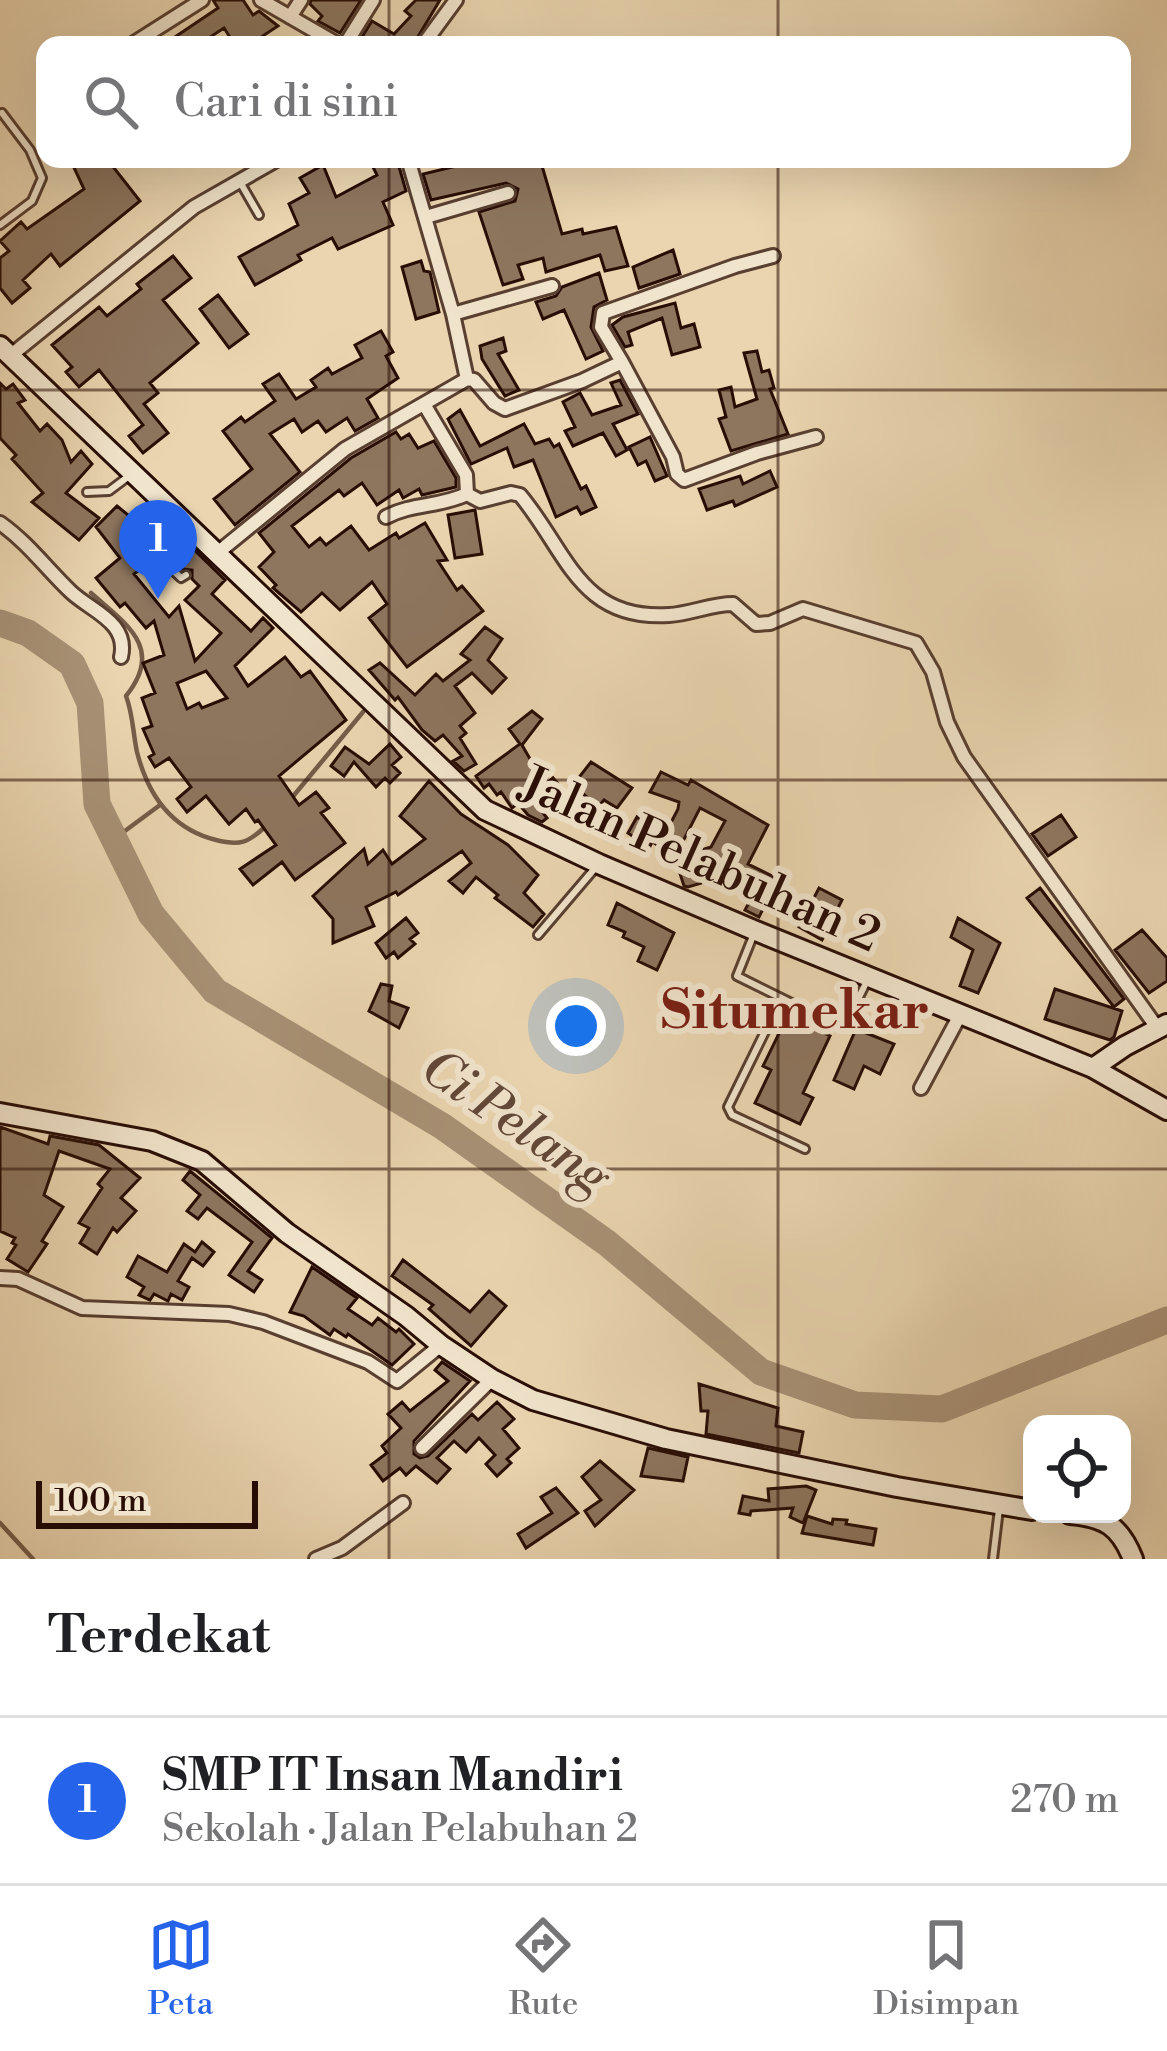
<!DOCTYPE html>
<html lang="id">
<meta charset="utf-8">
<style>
:root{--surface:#fff;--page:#f6f6f6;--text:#202124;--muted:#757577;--line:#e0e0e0;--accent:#2563eb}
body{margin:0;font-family:"Libre Bodoni",serif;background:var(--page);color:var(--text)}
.controls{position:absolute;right:36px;bottom:36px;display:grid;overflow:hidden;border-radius:24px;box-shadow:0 12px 48px #0002}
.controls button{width:108px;height:108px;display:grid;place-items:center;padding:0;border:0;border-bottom:3px solid var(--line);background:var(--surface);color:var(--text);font:60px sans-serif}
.scale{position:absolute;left:36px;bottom:30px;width:222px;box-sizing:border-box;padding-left:12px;border:6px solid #280d05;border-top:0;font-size:33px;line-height:42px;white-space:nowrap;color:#280d05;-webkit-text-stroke:9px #f1e4cc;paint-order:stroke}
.you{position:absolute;left:576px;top:1026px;width:42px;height:42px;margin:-30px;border:9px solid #fff;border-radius:50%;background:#1a73e8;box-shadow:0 0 0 18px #1a73e833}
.badge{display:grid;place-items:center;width:78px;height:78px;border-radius:50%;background:var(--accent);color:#fff;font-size:39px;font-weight:700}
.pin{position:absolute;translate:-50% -99px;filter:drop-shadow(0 3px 6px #0008)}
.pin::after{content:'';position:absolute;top:63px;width:42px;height:36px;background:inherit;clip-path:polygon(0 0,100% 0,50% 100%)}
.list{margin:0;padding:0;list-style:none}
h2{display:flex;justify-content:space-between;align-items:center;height:156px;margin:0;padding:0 48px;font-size:51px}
h2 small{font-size:39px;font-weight:400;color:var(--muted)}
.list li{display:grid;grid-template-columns:78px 1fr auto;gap:36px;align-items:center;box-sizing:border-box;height:168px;padding:0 48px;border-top:3px solid var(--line)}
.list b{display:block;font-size:45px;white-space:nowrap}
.list p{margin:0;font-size:39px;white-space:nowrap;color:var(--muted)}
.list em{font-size:39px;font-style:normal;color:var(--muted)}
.icon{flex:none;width:66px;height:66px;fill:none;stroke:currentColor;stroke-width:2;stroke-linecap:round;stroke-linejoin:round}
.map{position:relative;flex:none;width:1167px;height:1559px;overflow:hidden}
.search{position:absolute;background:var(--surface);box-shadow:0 12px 48px #0002;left:36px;right:36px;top:36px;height:132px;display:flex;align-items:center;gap:30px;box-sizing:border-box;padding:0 42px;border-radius:24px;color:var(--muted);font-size:45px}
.sheet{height:324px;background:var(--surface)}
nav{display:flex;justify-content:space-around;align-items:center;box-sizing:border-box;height:168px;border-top:3px solid var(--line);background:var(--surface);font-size:33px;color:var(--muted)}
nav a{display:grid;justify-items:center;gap:6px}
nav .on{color:var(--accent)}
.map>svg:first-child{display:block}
</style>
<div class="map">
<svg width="1167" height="1559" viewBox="0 0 1167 1559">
<rect width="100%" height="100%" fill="#ead5b0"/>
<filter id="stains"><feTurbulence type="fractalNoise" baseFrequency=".00167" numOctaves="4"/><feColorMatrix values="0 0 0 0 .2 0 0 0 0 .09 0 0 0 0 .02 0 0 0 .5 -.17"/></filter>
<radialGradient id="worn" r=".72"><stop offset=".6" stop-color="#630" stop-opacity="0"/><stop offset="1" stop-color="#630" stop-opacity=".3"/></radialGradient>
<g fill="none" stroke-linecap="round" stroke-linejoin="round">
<!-- stream -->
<path stroke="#755c49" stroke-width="4.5" d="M91 593C126 624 165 648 126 696 133 714 133 734 137 752 148 795 172 829 216 840 240 846 248 843 266 826
M290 800 363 712
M114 839 160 805
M0 1523 33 1559"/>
<!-- river -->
<path stroke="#a89176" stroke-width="27" d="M0 623 28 633 72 664 90 703 97 804 151 914 215 991 442 1126 607 1243 761 1372 855 1405 942 1409 1167 1320"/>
</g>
<!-- building -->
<path fill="#8d755e" stroke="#280d05" stroke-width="3" fill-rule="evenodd" d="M213 0H243L253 15 259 11 278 26 249 45H235L224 28 198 45H163L218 8Z
M311 0H361L340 33 318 21 322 16 310 4Z
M416 0H440L413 45H357L372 21 394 34 411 16 405 11Z
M70 159H107L140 201 60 266 51 254 23 280 30 288 12 303 0 288V258L9 251 0 241 21 222 27 229 84 189Z
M369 159H395L400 170 406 191 383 202 393 225 338 249 332 238 298 255 301 260 255 285 239 257 298 225 289 204 309 193 300 178 323 165 336 197 377 175Z
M455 159H540L562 234 582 229 583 234 616 227 628 266 605 271 600 255 546 272 543 258 518 265 523 279 503 285 479 212 515 201 518 189 506 183 431 200 423 174 457 166Z
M673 250 680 274 639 288 633 267Z
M173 256 191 278 163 300 198 343 150 383 158 393 144 404 168 433 143 453 129 436 143 425 99 370 79 387 66 372 72 367 52 345 99 307 107 316 141 289 137 284Z
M421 261 424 271 430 272 439 312 416 319 402 267Z
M599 273 607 300 594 307 591 327 603 351 586 359 564 310 543 319 536 302 556 296 562 287Z
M218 295 248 334 229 348 200 309Z
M675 303 681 328 694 324 700 347 672 355 662 318 628 332 632 345 625 347 612 325 623 317Z
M381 331 393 352 386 356 398 378 367 399 378 418 355 431 347 418 326 432 318 421 302 432 294 419 270 434 300 472 235 525 214 499 252 469 223 431 241 417 245 422 275 401 263 384 279 374 296 399 316 387 311 380 328 368 332 374 362 358 355 345Z
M503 338 506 351 498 354 519 390 505 396 482 359 480 346Z
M757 351 762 372 769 370 774 388 770 389 788 434 731 451 719 419 726 417 719 390 731 387 735 407 757 399 744 353Z
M620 380 638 414 613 424 627 450 616 456 603 433 573 446 565 431 575 427 563 402 580 393 592 415 621 405 611 383Z
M0 383 6 389 13 384 25 400 18 403 40 431 47 424 62 440 71 462 81 451 92 464 66 493 99 518 79 540 32 502 43 493 12 459 16 455 0 438Z
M460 410 480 446 524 424 535 444 549 439 554 447 559 444 581 489 586 486 596 507 581 514 577 507 556 517 533 460 514 467 507 448 471 464 448 419Z
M396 432 401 439 409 434 418 448 434 441 456 478V487L422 495 419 489 403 498 399 490 377 505 362 483 344 496 339 490 292 526 309 547 320 538 326 545 351 526 369 550 396 533 399 538 425 523 447 560 438 561 457 590 462 586 483 611 407 667 369 618 387 604 372 582 340 610 322 593 301 612 273 588 276 585 259 567 274 552 259 533 351 458Z
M650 437 667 476 655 481 646 461 638 465 629 447Z
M770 471 777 487 735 506 733 501 707 510 699 489 740 476 743 484Z
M117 506 133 519 143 536 153 526 172 544 163 551 152 549V560L134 574 169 617 179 606 195 661 221 633 185 600 199 586 192 579V570L182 569 167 554 182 538 225 580 212 594 251 631 263 618 273 628 235 666 248 686 285 657 301 677 310 671 346 720 279 776 299 805 316 792 329 808 321 813 345 843 295 880 282 862 253 885 240 869 276 845 258 820 255 822 246 809 229 824 206 796 187 812 177 799 191 787 169 758 155 767 149 757 154 754 143 729 152 726 142 698 155 693 143 663 164 655 154 621 146 628 125 603 120 607 96 578 120 558 96 527ZM206 671 227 698 202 708 199 703 187 709 177 683Z
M475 510 482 554 455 558 448 515Z
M485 627 502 639 488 660 506 678 492 693 472 673 455 686 475 713 460 726 466 733 460 738 476 764 464 771 453 761 462 756 443 735 435 741 422 730 398 697 395 700 369 670 380 663 415 695 436 674 443 681 470 660 461 654Z
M532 711 542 719 522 745 545 785 553 778 565 792 543 813 547 818 542 822 528 815 518 803 512 808 501 792 497 795 489 784 484 788 476 776 520 744 509 729Z
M390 744 401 757 392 765 400 773 390 783 385 778 376 787 354 762 344 776 331 766 345 747 369 764Z
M591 762 632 788 617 808 604 800 598 807 573 785Z
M661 772 688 785 691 780 768 825 748 864 778 879 759 917 745 910 758 885 732 871 723 889 708 881 688 887 684 886 675 858 679 857 652 842 647 853 637 846 640 841 628 833 637 817 649 825 655 814 663 818 658 829 664 836 678 809 679 802 650 792ZM700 808 725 821 711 847 685 855 679 849Z
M429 781 461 814 508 845 538 875 524 893 544 914 533 927 495 898 498 895 476 877 463 893 449 881 471 863 462 851 398 895 396 892 366 907 374 926 333 943V919L313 896 364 849 368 864 383 850 392 864 425 839 400 816Z
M1061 815 1076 837 1048 856 1032 834Z
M819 888 842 900 822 940 799 927Z
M1040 888 1124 999 1114 1007 1027 898Z
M617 903 674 933 657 970 638 961 644 947 623 937 625 932 608 925Z
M406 918 418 933 410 939 415 944 398 958 394 952 386 958 376 943Z
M958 918 1000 943 978 993 960 986 973 950 951 937Z
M1142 930 1167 958V981L1149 993 1115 950Z
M381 984 392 986 389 1001 408 1008 399 1028 369 1011Z
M1055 989 1122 1011 1114 1037 1110 1040 1045 1019Z
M788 1015 830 1036 803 1093 813 1098 800 1124 755 1103 771 1070 763 1066Z
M856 1029 894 1044 880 1074 864 1066 854 1089 834 1080Z
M0 1127 48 1144 50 1136 99 1145 140 1178 121 1198 136 1211 117 1232 113 1228 97 1254 80 1243 89 1228 79 1223 102 1188 98 1184 110 1169 59 1151 44 1195 63 1207 42 1241 47 1244 28 1272 7 1259 16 1245 12 1243 15 1238 0 1231Z
M190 1171 272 1238 248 1271 262 1280 254 1292 229 1275 252 1242 207 1208 198 1219 187 1211 200 1195 183 1180Z
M202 1242 214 1252 203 1266 192 1258 178 1281 189 1287 182 1300 171 1294 168 1301 154 1294 150 1300 139 1295 144 1287 127 1277 138 1256 167 1272 184 1244 195 1252Z
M403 1260 470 1312 489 1291 506 1306 471 1346 429 1309 433 1305 392 1276Z
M312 1267 357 1298 348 1309 372 1325 378 1318 396 1332 399 1329 414 1344 392 1365 348 1334 346 1337 334 1329 330 1335 304 1316 290 1312Z
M442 1362 470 1381 414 1441V1454L420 1458 428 1456 472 1414 478 1420 497 1402 514 1419 503 1429 519 1448 507 1459 511 1463 497 1476 486 1464 495 1455 479 1438 466 1452 454 1441 437 1458 450 1469 437 1483 416 1466 406 1475 400 1468 383 1481 371 1465 387 1453 382 1446 401 1428 388 1414 402 1402 410 1411 448 1381 435 1370Z
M699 1384 778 1408 776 1426 803 1432 799 1453 706 1434 708 1411H701Z
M648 1448 688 1457 683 1481 641 1476Z
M600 1461 634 1490 595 1526 585 1511 601 1500 582 1477Z
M806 1486 816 1490 803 1523 790 1517 793 1508 751 1511 750 1515 739 1513 743 1496 769 1501 768 1489Z
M556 1488 578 1513 526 1548 518 1534 552 1513 541 1497Z
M807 1516 832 1524 833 1519 847 1520 846 1524 876 1529 873 1545 802 1533Z"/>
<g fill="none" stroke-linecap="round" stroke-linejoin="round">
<defs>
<path id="lane" d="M240 182 259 215
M0 225 32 201 42 178 30 150 2 113
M87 492 109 491 129 476
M157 555 181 578 186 575
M538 935 596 867
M753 936 737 976 832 1023 848 1019 867 981
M781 999 728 1107 732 1115 805 1149
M993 1559 999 1509"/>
<path id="street" d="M261 0 339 45
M290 17 301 0
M131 45 202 0
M345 45 373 0
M423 45 456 0
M408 159 453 314 467 379
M426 217 508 193
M453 314 552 286
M10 356 194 207 278 159
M622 362 601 327 603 313 735 266 773 256
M467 494 480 501 511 493 520 495C567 551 579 621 669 615 690 614 711 604 733 604L756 624 770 623 803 609 916 643 933 672 947 722 964 757 1158 1029
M386 517C412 503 440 507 467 494L466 475 424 404
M0 523C28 543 46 568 71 592 91 611 129 622 121 657
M215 555 345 449 467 379 474 380 494 403 505 409 582 381 622 362 673 457 677 474 684 480 757 453 816 437
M921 1088 960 1015
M0 1278 18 1279 82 1308 229 1314 263 1322 368 1362 397 1381 441 1345
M422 1448 492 1379
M316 1559 342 1548 403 1503"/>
<path id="secondary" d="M0 346 485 810 599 864 756 931 1093 1068 1167 1110
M1093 1068 1125 1046 1167 1024
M0 1113 152 1141 202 1161 287 1233 406 1316 441 1345 492 1379 533 1400 666 1439 897 1487 1032 1510
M1070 1514C1105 1517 1120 1526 1133 1559"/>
</defs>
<!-- lane casing -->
<use href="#lane" stroke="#583f30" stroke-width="12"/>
<!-- street casing -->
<use href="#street" stroke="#583f30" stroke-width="18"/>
<!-- secondary casing -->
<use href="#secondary" stroke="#280d05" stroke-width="24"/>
<!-- lane -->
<use href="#lane" stroke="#f1e4cc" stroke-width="6"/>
<!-- street -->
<use href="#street" stroke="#f1e4cc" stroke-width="12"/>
<!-- secondary -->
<use href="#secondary" stroke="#f1e4cc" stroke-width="18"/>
</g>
<!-- grid -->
<path fill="none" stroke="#280d05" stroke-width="3" stroke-opacity="0.55" d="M389 0V45M778 0V45M389 159V1559M778 159V1559M0 390H1167M0 780H1167M0 1169H1167"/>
<g text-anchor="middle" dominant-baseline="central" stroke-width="12" stroke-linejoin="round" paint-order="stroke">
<!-- street labels -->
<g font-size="48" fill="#280d05" stroke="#f1e4cc">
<text transform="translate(700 861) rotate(24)">Jalan Pelabuhan 2</text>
</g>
<!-- water labels -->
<g font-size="51" font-style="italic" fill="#624838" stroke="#f1e4cc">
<text transform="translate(515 1123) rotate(34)">Ci Pelang</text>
</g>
<!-- quarter labels -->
<g font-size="54" font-weight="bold" fill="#7a1f14" stroke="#f1e4cc">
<text x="795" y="1012">Situmekar</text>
</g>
</g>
<rect width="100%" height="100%" filter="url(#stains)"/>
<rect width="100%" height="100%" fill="url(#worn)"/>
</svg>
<div class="controls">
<button><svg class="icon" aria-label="locate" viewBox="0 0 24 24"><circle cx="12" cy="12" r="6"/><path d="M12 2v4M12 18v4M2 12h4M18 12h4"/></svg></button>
</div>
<div class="scale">100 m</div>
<div class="you"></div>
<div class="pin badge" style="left:158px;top:599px">1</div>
<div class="search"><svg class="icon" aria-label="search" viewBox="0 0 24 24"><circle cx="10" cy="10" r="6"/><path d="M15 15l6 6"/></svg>Cari di sini</div>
</div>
<section class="sheet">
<h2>Terdekat<small></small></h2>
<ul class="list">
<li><span class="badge">1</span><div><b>SMP IT Insan Mandiri</b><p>Sekolah · Jalan Pelabuhan 2</p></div><em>270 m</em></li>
</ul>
</section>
<nav>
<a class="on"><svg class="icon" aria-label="map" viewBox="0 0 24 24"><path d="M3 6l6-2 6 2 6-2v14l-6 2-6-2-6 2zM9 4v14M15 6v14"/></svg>Peta</a>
<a><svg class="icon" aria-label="directions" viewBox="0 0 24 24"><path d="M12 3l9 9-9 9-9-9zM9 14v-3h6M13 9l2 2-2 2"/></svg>Rute</a>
<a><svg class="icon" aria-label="saved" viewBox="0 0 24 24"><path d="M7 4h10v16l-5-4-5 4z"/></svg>Disimpan</a>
</nav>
